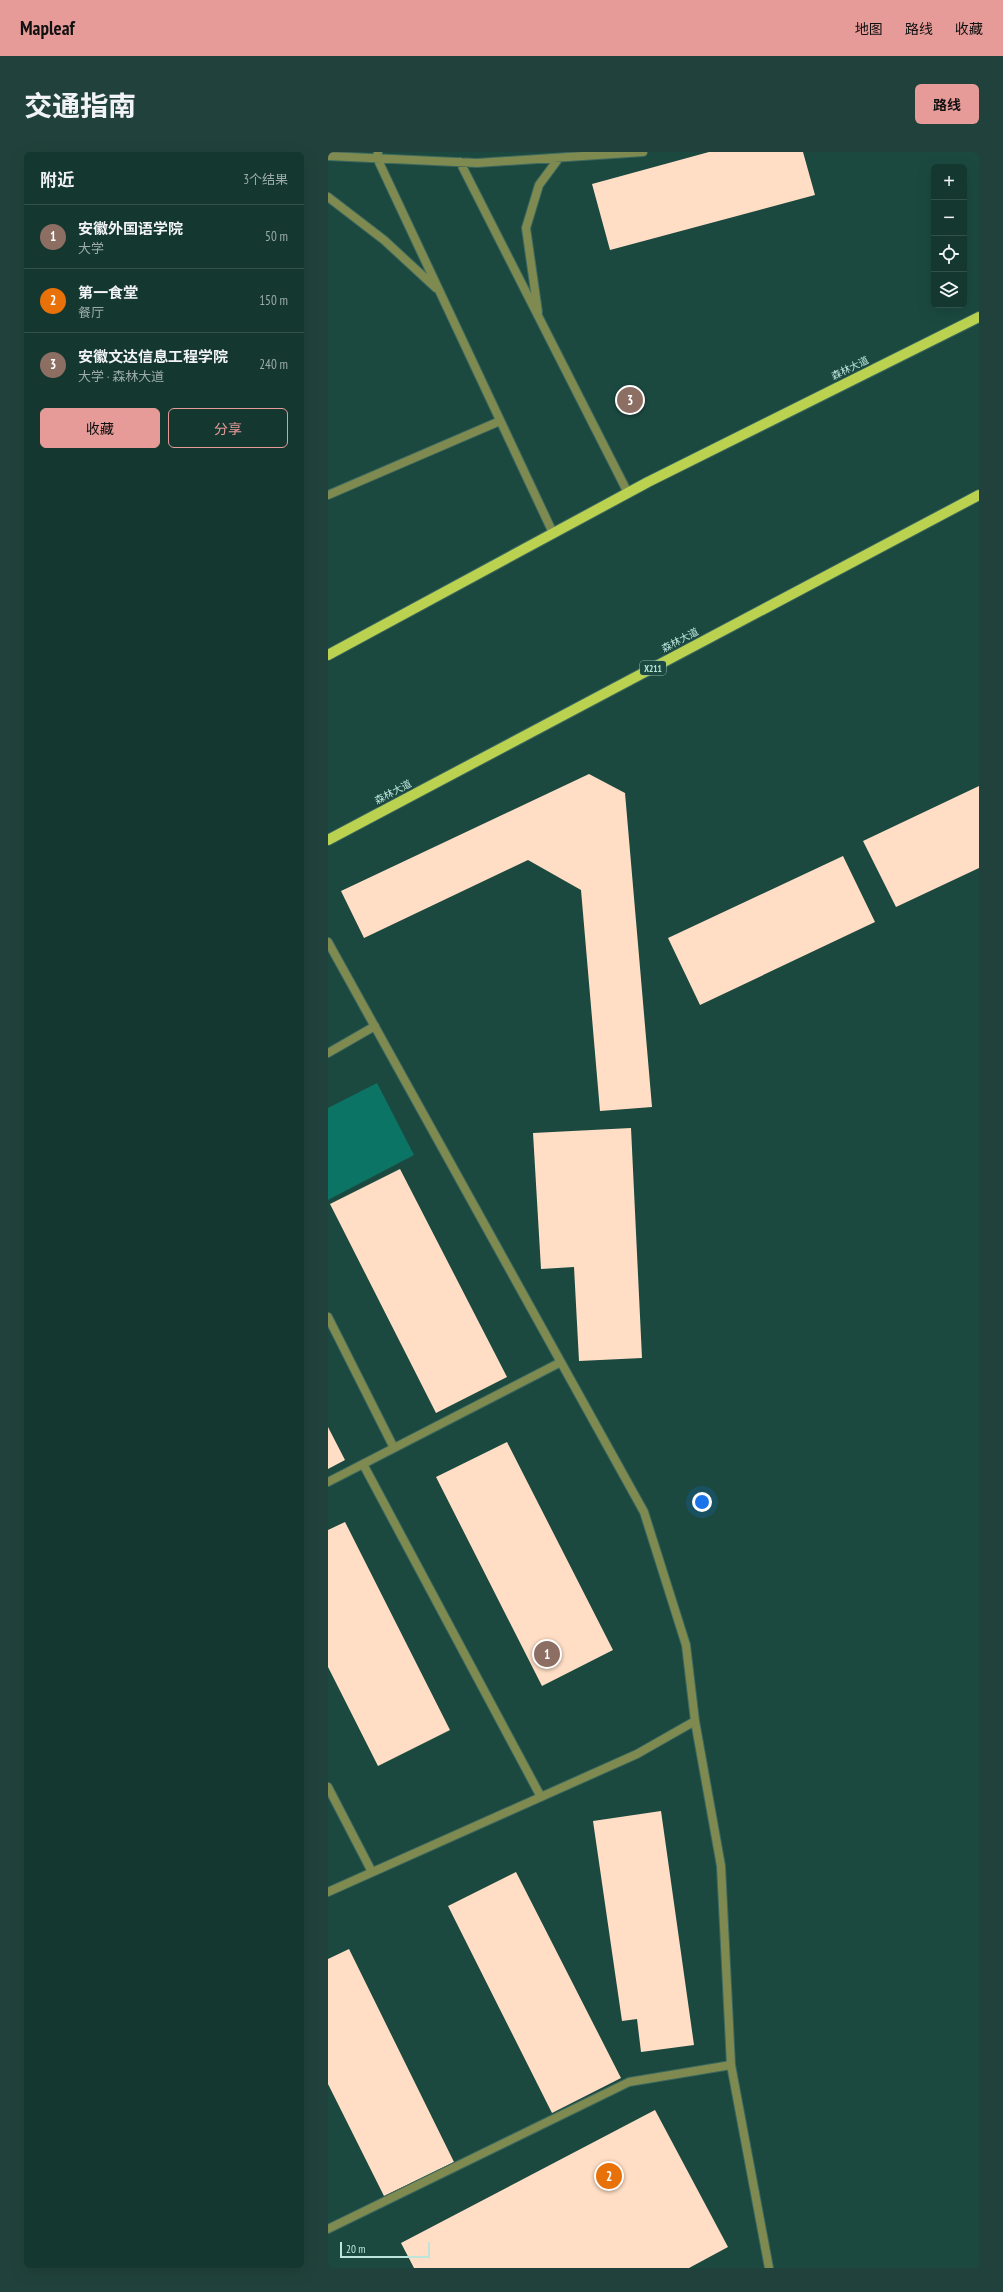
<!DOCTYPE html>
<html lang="zh">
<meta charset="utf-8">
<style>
:root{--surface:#143730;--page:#21423c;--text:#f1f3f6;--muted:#9dacab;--line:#33514c;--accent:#e69b98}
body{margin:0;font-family:"PT Sans Narrow","Noto Sans SC",sans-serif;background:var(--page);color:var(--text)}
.controls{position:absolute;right:12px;top:12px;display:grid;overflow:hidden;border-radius:6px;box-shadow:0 4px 16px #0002}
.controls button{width:36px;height:36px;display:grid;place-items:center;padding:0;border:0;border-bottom:1px solid var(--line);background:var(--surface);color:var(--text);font:20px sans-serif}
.scale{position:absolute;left:12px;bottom:10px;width:90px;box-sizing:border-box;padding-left:4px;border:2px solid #bde5db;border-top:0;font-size:11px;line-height:14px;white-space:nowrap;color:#bde5db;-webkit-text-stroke:3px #1b4940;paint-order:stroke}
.you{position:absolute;left:374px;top:1350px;width:14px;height:14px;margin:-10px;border:3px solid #fff;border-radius:50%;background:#1a73e8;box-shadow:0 0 0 6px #1a73e833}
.badge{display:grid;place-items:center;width:26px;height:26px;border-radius:50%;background:var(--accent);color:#fff;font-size:13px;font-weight:700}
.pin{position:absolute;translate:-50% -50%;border:2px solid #fff;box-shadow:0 1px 4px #0006}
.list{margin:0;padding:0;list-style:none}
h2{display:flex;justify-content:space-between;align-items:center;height:52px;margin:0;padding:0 16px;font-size:17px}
h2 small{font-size:13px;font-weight:400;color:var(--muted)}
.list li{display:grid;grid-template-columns:26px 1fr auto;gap:12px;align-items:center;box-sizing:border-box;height:64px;padding:0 16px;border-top:1px solid var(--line)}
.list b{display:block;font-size:15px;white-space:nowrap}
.list p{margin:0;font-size:13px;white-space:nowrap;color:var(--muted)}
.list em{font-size:13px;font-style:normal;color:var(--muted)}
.actions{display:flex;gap:8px;padding:12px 16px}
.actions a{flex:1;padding:9px 0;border:1px solid var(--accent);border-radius:6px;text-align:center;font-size:14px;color:var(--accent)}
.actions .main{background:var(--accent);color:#111}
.icon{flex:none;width:22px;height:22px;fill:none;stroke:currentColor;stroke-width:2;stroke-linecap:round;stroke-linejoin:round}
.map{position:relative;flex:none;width:651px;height:2116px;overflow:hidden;border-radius:6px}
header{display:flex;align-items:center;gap:24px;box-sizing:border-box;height:56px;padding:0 20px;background:var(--accent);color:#111}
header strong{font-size:19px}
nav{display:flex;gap:22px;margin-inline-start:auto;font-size:14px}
.intro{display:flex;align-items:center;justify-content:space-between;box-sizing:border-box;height:96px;padding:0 24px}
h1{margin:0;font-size:28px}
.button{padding:10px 18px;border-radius:6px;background:var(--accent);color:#111;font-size:14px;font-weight:700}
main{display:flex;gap:24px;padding:0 24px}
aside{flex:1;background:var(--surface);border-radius:6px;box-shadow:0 4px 16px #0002}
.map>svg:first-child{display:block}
</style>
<header>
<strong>Mapleaf</strong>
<nav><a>地图</a><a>路线</a><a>收藏</a></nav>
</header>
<div class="intro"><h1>交通指南</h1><a class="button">路线</a></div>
<main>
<aside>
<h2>附近<small>3个结果</small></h2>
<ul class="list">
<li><span class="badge" style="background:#8d6e63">1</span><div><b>安徽外国语学院</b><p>大学</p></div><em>50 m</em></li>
<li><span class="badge" style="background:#e8710a">2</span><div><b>第一食堂</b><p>餐厅</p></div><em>150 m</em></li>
<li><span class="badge" style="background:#8d6e63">3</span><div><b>安徽文达信息工程学院</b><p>大学 · 森林大道</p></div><em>240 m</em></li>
</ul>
<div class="actions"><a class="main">收藏</a><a>分享</a></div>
</aside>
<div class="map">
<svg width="651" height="2116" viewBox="0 0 651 2116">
<rect width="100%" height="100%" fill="#1b4940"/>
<!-- green -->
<path fill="#0c7464" d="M49 931 86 1003 0 1048V956Z"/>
<!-- building -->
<path fill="#ffdec5" d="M381 0H475L487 43 282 98 264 32Z
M261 622 297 641 324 955 272 959 253 738 200 708 36 786 13 739Z
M651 634V716L568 755 535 689Z
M515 704 547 770 372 853 340 786Z
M303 976 314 1206 251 1209 246 1115 213 1117 205 981Z
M72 1017 179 1225 108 1261 2 1052Z
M0 1275 17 1308 0 1317Z
M179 1290 285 1498 214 1534 108 1325Z
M17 1370 122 1578 50 1614 0 1515V1378Z
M333 1659 366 1893 313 1900 309 1867 294 1869 265 1669Z
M188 1720 293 1926 224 1961 120 1754Z
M21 1797 126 2010 56 2044 0 1932V1807Z
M327 1958 400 2095 361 2116H86L73 2091Z"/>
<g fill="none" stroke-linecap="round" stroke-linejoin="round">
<defs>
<path id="service" d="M0 343 172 269"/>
<path id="minor" d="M50 0 49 6 225 381
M0 4 149 11 315 0
M132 10 300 341
M0 45 56 88 108 136
M210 160 198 76 211 33 231 6
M0 790 316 1360 358 1493 367 1569 309 1602 0 1740
M0 901 47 874
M0 1165 66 1296
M35 1312 213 1645
M0 1330 233 1210
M367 1569 393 1714 403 1913 441 2116
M0 1635 44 1720
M0 2077 301 1930 403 1913"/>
<path id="primary" d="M0 503 320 330 651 165
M0 688 651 343"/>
</defs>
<!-- service casing -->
<use href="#service" stroke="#3b685f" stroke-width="10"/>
<!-- minor casing -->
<use href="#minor" stroke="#3b685f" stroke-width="10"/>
<!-- primary casing -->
<use href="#primary" stroke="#3b685f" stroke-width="12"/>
<!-- service -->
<use href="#service" stroke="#7e8a50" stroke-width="8"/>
<!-- minor -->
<use href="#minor" stroke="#7e8a50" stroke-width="8"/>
<!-- primary -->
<use href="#primary" stroke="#bbd251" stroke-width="10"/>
</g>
<g text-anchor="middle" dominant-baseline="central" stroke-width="4" stroke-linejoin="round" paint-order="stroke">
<!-- shield labels -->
<rect fill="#1b4940" stroke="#8cb6ac" stroke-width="1" x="312" y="509" width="26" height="14" rx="3"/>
<g font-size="9" font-weight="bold" fill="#bde5db">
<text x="325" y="516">X211</text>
</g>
<!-- street labels -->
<g font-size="10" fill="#bde5db" stroke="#1b4940">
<text transform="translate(522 216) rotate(-26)">森林大道</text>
<text transform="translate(352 488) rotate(-28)">森林大道</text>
<text transform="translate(65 640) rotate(-28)">森林大道</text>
</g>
</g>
</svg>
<div class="controls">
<button>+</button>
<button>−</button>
<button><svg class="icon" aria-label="locate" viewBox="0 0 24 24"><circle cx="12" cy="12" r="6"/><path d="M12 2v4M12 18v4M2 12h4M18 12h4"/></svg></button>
<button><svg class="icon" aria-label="layers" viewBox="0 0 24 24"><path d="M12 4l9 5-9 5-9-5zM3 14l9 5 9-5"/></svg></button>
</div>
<div class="scale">20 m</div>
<div class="you"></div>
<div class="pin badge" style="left:219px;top:1502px;background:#8d6e63">1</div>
<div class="pin badge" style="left:281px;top:2024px;background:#e8710a">2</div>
<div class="pin badge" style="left:302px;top:248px;background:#8d6e63">3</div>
</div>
</main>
